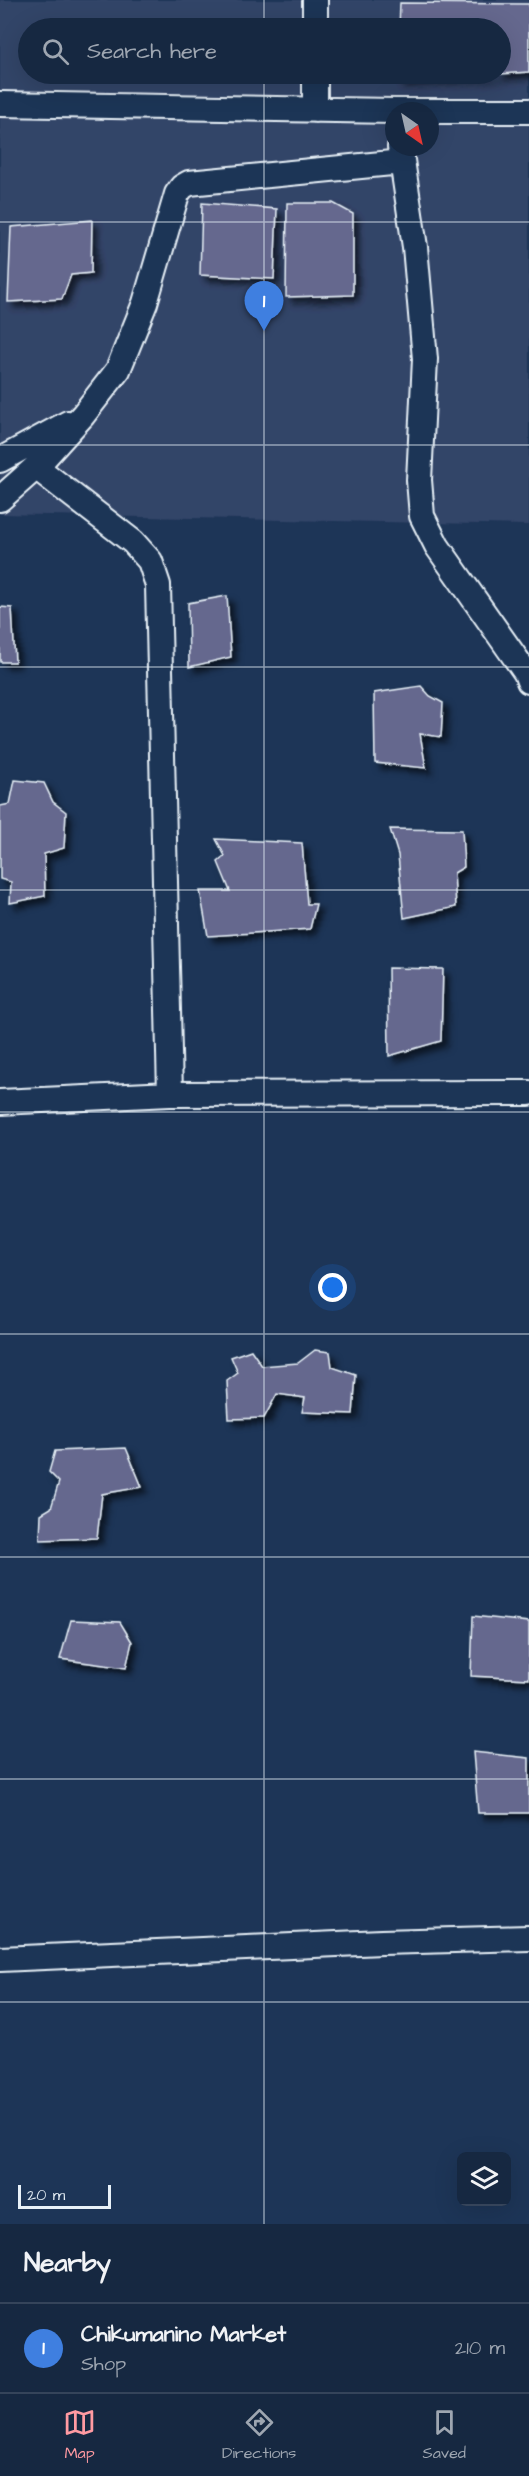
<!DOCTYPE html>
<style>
:root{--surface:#162841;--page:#1f3048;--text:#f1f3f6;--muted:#9ea6b1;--line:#35445a;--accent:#ff9aa2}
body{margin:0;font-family:"Architects Daughter",sans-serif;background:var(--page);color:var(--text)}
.controls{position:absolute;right:18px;bottom:18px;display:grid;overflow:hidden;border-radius:9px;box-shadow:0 6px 24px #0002}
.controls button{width:54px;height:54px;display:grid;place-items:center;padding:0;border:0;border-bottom:2px solid var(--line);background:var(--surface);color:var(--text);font:30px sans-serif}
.compass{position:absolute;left:385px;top:102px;width:54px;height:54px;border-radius:50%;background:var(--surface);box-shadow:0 6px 24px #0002;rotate:146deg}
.scale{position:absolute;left:18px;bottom:15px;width:93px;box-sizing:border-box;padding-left:6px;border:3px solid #e8f1f8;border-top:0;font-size:16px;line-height:21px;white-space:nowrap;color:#e8f1f8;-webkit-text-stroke:4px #1d3557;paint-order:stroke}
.you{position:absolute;left:333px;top:1288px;width:21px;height:21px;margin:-15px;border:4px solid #fff;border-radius:50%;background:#1a73e8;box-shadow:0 0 0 9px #1a73e833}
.badge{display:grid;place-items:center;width:39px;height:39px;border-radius:50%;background:var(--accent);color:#fff;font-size:20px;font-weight:700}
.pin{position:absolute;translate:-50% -50px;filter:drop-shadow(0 2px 3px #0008)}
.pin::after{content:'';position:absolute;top:32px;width:21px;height:18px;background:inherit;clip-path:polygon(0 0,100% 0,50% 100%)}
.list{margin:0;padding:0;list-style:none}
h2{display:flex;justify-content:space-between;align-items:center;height:78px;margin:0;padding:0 24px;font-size:26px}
h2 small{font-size:20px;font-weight:400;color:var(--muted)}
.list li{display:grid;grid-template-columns:39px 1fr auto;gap:18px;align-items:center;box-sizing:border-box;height:90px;padding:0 24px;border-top:2px solid var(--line)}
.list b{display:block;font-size:22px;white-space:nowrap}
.list p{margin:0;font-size:20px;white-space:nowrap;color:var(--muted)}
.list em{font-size:20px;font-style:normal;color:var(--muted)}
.icon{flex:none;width:33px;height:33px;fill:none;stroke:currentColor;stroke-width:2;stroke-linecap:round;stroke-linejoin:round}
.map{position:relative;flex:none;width:529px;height:2224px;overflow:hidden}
.search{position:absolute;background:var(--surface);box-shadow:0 6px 24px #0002;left:18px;right:18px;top:18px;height:66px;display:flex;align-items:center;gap:15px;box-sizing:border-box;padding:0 21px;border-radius:33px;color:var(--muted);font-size:22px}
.sheet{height:168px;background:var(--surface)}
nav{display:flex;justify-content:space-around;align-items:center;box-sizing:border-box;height:84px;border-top:2px solid var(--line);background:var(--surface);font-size:16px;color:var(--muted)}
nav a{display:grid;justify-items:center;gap:3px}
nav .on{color:var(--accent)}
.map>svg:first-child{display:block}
</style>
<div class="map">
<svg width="529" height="2224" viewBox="0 0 529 2224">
<defs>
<filter id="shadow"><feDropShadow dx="5.5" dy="5.5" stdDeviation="3" flood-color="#0009"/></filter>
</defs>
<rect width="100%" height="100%" fill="#1d3557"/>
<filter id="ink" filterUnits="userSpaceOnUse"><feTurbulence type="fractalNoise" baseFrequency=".0167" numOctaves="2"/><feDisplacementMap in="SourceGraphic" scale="12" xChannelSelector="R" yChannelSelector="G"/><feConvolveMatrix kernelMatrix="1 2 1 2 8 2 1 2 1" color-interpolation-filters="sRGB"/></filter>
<g filter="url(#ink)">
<!-- built -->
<path fill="#334468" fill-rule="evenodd" d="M0 0H529V525L0 514ZM28 28H500V74H28ZM394 111H430V147H394Z"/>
<!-- building -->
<path fill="#65688e" stroke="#e8f1f8" stroke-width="1.5" filter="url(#shadow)" d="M400 3 529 4V72L397 81V74H500V28H399Z
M202 203 277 209 274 279 200 275Z
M287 203H333L353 214V295L286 297Z
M92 220 91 273 71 275 62 299 8 302 11 227Z
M227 596 231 657 189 667 188 603Z
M0 607 12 608 15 662H0Z
M421 686 430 696 443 703 441 737 420 734 426 768 375 763 374 693Z
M15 780 44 783 53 802 66 812 64 848 44 854 45 896 10 903 11 882 0 879V806L10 804Z
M390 829 462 830 464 867 454 873 456 907 404 918 398 855Z
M216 839 302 843 307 904H316L310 929 208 936 200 891H230L218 862 225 856Z
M388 968 443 969 441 1041 389 1056Z
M251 1350 262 1366 298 1363 315 1350 330 1352 332 1367 356 1375 353 1414 302 1412 305 1398 277 1394 264 1418 229 1419 227 1381 238 1373 231 1357Z
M126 1448 142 1487 102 1494 97 1538 40 1540 41 1514 51 1508 59 1482 49 1472 55 1451Z
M473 1616 529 1622V1679L471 1676Z
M71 1620 120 1622 132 1642 126 1668 60 1659Z
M473 1752 529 1758V1813H478Z"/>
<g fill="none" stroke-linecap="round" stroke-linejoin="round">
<defs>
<path id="minor" d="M315 28V0
M0 104 394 111H529
M315 110V74
M400 147 415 247 425 359 419 480 422 516 437 546 526 673 529 681
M0 460 68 423
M36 467 133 542 150 561 158 585 170 1094
M0 499 36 467 83 415 118 370 145 303 177 194 182 187 189 183 402 162
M0 1102 170 1094 529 1093
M0 1959 382 1942 529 1938"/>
</defs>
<!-- minor casing -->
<use href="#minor" stroke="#e8f1f8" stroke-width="28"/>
<!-- minor -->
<use href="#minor" stroke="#1d3557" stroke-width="24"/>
</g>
</g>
<!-- grid -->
<path fill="none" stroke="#e8f1f8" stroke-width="1.5" stroke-opacity="0.55" d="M264 0V28M264 74V2224M0 222H529M0 445H529M0 667H529M0 890H529M0 1112H529M0 1334H529M0 1557H529M0 1779H529M0 2002H529"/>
</svg>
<div class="controls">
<button><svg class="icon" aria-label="layers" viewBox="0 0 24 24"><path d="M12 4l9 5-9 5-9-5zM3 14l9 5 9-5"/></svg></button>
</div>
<svg class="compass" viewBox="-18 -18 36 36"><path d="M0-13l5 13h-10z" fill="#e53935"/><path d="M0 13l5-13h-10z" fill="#9ea6b1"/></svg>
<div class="scale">20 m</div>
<div class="you"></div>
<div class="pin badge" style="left:264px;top:331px;background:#3f7fe0">1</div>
<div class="search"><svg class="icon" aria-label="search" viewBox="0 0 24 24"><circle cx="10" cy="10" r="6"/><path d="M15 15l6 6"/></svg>Search here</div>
</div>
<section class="sheet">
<h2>Nearby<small></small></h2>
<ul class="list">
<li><span class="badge" style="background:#3f7fe0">1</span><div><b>Chikumanino Market</b><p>Shop</p></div><em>210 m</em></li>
</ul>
</section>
<nav>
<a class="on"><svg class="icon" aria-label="map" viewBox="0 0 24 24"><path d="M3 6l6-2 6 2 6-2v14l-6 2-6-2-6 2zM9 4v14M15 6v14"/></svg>Map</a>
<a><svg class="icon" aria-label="directions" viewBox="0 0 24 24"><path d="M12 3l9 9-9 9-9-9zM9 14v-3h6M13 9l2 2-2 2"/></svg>Directions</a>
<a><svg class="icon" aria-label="saved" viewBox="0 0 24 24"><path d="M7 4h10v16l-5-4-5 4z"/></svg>Saved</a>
</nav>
